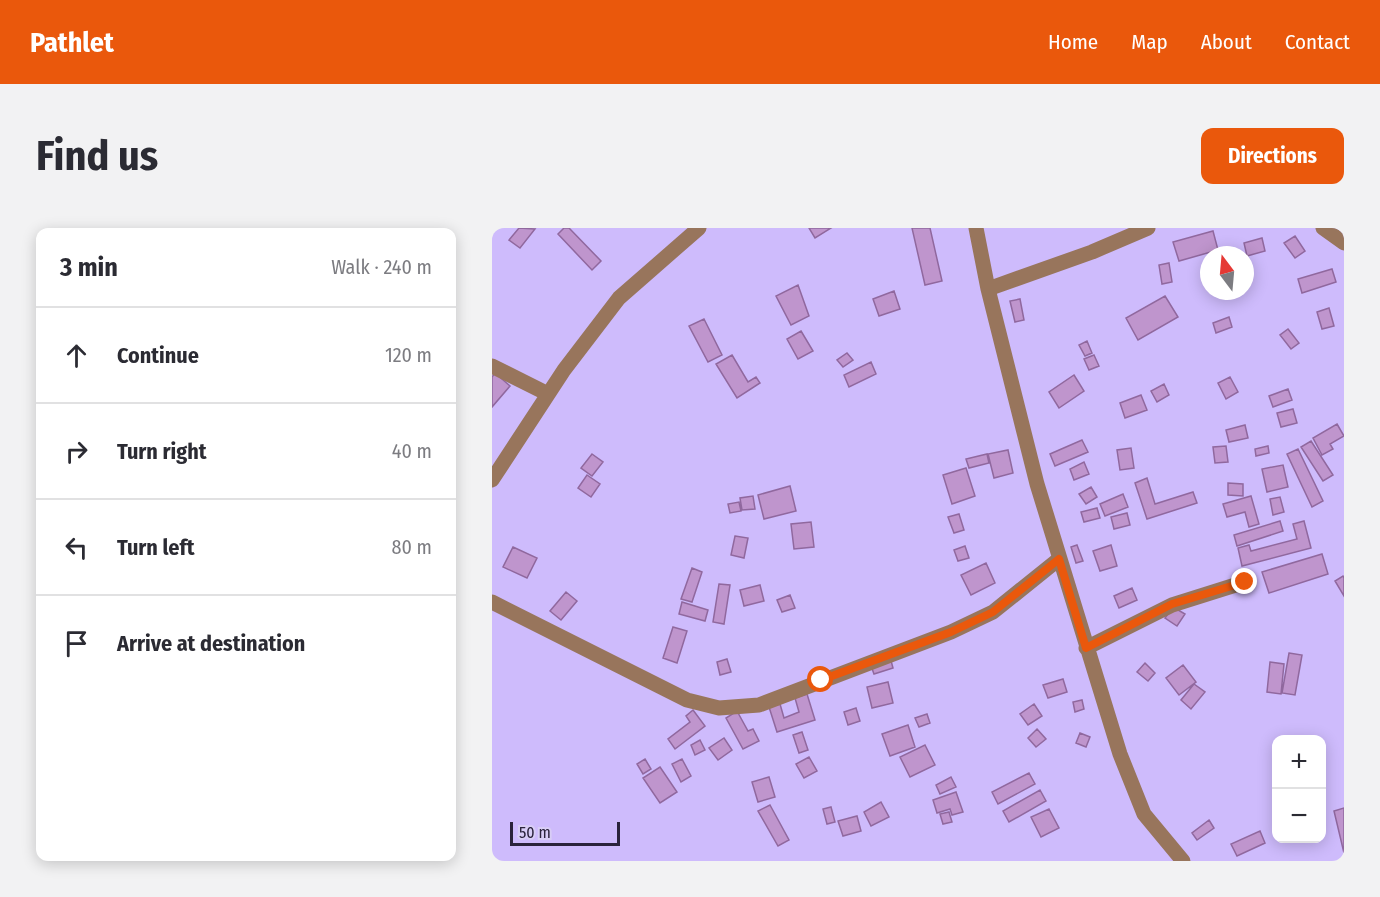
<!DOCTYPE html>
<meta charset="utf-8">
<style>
:root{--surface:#fff;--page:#f2f2f3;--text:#2b2b33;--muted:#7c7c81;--line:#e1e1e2;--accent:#ea580c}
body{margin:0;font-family:"Fira Sans Condensed",sans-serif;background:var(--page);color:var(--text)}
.controls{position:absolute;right:18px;bottom:18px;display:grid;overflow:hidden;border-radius:12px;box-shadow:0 3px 15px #0003}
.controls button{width:54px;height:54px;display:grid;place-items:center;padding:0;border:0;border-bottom:2px solid var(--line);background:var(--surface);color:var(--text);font:30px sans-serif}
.compass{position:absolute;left:708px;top:18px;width:54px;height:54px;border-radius:50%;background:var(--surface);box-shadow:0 3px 15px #0003;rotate:344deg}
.scale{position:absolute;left:18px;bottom:15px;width:110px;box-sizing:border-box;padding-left:6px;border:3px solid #2a223b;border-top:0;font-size:16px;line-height:21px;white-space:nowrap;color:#2a223b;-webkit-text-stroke:4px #d8cdf5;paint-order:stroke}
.stop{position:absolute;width:18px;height:18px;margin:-14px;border:4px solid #ea580c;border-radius:50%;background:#fff}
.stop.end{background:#ea580c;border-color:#fff;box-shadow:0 2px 6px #0008}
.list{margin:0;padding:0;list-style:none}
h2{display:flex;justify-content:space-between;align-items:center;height:78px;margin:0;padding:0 24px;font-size:26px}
h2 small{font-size:20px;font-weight:400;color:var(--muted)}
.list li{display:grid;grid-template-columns:39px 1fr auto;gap:18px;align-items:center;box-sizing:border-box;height:96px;padding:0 24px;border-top:2px solid var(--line)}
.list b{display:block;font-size:22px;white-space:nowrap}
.list em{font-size:20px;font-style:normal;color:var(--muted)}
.icon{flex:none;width:33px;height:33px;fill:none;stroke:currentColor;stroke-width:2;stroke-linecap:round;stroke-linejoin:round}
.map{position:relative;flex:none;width:852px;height:633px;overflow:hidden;border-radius:12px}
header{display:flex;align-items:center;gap:36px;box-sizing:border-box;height:84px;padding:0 30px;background:var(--accent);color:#fff}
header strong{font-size:28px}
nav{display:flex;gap:33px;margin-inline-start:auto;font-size:21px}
.intro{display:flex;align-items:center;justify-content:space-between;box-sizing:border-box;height:144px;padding:0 36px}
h1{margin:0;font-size:42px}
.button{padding:15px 27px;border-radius:12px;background:var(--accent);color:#fff;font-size:21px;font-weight:700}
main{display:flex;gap:36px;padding:0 36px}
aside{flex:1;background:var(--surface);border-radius:12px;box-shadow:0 3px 15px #0003}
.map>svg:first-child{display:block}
</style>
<header>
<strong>Pathlet</strong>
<nav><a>Home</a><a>Map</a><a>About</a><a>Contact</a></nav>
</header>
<div class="intro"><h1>Find us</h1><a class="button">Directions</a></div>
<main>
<aside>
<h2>3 min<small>Walk · 240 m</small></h2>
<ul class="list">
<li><svg class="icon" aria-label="ahead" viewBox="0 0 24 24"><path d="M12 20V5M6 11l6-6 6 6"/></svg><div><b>Continue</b></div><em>120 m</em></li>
<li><svg class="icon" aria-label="right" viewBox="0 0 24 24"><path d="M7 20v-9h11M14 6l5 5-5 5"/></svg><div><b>Turn right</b></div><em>40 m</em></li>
<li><svg class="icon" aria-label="left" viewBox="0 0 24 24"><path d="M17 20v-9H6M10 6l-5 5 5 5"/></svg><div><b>Turn left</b></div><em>80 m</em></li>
<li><svg class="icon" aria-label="arrive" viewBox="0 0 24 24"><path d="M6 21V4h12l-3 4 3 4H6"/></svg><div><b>Arrive at destination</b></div></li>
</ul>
</aside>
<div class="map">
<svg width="852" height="633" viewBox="0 0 852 633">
<rect width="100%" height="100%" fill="#cebbfc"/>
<!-- building -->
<path fill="#bf95cd" stroke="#90689e" stroke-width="1.5" d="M27 0 43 1 28 20 17 12Z
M72 0H77L109 33 100 42 66 6Z
M317 0H339L323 10Z
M420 0H438L450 53 433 57Z
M721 3 726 22 687 33 681 14Z
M803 8 813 23 803 30 792 15Z
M770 10 773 23 755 28 752 15Z
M677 35 680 54 670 56 667 37Z
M840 41 844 54 810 65 806 51Z
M306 57 317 88 299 97 284 68Z
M402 63 408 81 387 88 381 71Z
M673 68 686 89 646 112 634 90Z
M528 71 532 92 523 94 518 73Z
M837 80 842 98 830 101 825 84Z
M737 89 740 99 724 105 721 95Z
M212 91 230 127 216 134 197 98Z
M796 101 807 115 799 121 788 107Z
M309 103 321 123 306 131 295 111Z
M595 113 600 125 593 128 587 117Z
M355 125 361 132 351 139 345 132Z
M240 127 256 154 264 149 268 155 245 170 224 136Z
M602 127 607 138 597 142 592 131Z
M379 134 384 146 357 159 352 147Z
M3 145 18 158 0 179V149Z
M582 147 592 163 567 180 557 164Z
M738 149 746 164 734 171 726 155Z
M672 156 677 167 665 174 659 163Z
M796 161 800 172 781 179 777 168Z
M649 167 655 182 633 190 628 175Z
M801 181 805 195 789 199 785 185Z
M845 196 852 208 838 216 841 221 830 227 821 210Z
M753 197 756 210 737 214 734 202Z
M590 212 596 224 563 238 558 226Z
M819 213 841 247 831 253 809 219Z
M734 218 736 234 723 235 721 219Z
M776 218 777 225 764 228 763 221Z
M639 220 642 240 628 242 625 222Z
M806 221 831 273 820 279 795 226Z
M516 222 521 245 502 250 496 226Z
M100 226 111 234 100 248 89 240Z
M495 226 497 235 477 240 474 231Z
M592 234 597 246 582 252 578 241Z
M791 237 796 259 775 264 770 241Z
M474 240 483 268 460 276 451 247Z
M95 247 108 256 99 269 86 260Z
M655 250 663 276 701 264 705 275 655 291 643 255Z
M736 255 751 256V268L736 267Z
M298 258 304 283 272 291 266 267Z
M599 259 605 269 594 276 587 266Z
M631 266 636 279 613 288 608 276Z
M261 268 263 281 250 282 248 270Z
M759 268 767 296 757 299 753 284 735 289 731 276Z
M788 269 792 284 781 287 778 271Z
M247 274 249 283 238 285 236 276Z
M605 280 608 290 592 294 589 284Z
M635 285 638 297 622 301 619 289Z
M467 286 472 302 462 305 456 289Z
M788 293 791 303 745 318 742 307Z
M812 293 819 320 750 338 746 320 757 317 759 323 805 311 801 296Z
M319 294 322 319 302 321 299 296Z
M243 308 256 310 252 330 239 327Z
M585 317 591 333 584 335 579 319Z
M619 317 625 338 608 343 601 323Z
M473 318 477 330 466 333 462 322Z
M21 319 45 330 35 350 11 339Z
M830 326 836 346 777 365 770 344Z
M494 335 503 355 479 367 469 347Z
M200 340 210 344 200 374 189 371Z
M851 348 852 350V368L843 353Z
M227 356 238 357 232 396 221 394Z
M268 357 272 373 252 378 248 362Z
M640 360 645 372 627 380 622 368Z
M74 364 85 373 69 392 58 383Z
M298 367 303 380 290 384 285 372Z
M190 374 216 382 213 393 187 386Z
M681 379 693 386 685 398 673 390Z
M181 399 195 403 185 435 171 430Z
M797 425 810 427 803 467 790 465Z
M398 429 401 440 382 446 378 435Z
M235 431 239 444 228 447 225 434Z
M778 434 792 436 789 466 775 464Z
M653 435 663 445 656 453 645 444Z
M691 437 704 454 687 467 674 450Z
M571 451 575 464 556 470 551 457Z
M396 454 401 475 380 480 375 459Z
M702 456 713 464 699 481 689 472Z
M315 466 323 492 285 504 277 479 288 476 292 490 307 484 303 470Z
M590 472 592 481 583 484 581 474Z
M542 476 550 488 536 497 528 486Z
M364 480 368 493 356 497 352 484Z
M201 482 213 498 183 521 176 511 198 494 194 488Z
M245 483 256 503 261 501 267 513 251 521 234 490Z
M435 486 438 495 427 499 423 490Z
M416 497 423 519 398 528 390 506Z
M545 501 554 511 544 519 536 510Z
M310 504 316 522 307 525 301 507Z
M588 505 598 509 594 519 584 515Z
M232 510 240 522 226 532 217 520Z
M208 512 213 522 203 527 199 517Z
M433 517 443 537 418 549 408 529Z
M317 529 325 543 312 550 304 536Z
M153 531 159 541 151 546 145 536Z
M190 531 199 548 189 554 180 536Z
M168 539 185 564 168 575 151 550Z
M537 545 543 556 506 576 500 564Z
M277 549 283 569 266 574 260 554Z
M459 549 464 559 448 566 444 557Z
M548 562 554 573 517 594 511 583Z
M464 564 471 584 460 587 458 581 445 585 441 572Z
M389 574 397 589 379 598 372 584Z
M278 577 297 612 286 618 266 583Z
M339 579 343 594 335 596 331 581Z
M852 580V625L842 583Z
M557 581 567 600 549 609 539 589Z
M457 584 460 594 451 596 448 586Z
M365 588 369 603 351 608 346 593Z
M717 592 722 600 705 612 700 605Z
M768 603 773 615 745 628 739 616Z"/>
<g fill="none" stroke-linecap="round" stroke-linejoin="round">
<!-- minor -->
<path stroke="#98755c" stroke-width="15" d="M484 0 496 61 545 256 628 526 652 586 691 633
M831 0 852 15
M496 61 600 24 656 0
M0 138 56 166
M0 252 72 142 127 70 207 0
M0 374 195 472 227 480 267 477 459 404 501 384 567 331
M594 420 680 377 753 354"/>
</g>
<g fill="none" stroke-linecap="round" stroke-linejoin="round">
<!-- route -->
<path stroke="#ea580c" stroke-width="8" d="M329 452 459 404 501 384 567 331 594 420 680 376 753 354"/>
</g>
</svg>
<div class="controls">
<button>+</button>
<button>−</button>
</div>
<svg class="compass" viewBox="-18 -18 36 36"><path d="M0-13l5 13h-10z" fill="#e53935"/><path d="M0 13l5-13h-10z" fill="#7c7c81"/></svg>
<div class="scale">50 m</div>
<div class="stop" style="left:329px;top:452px"></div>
<div class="stop end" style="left:753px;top:354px"></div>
</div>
</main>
